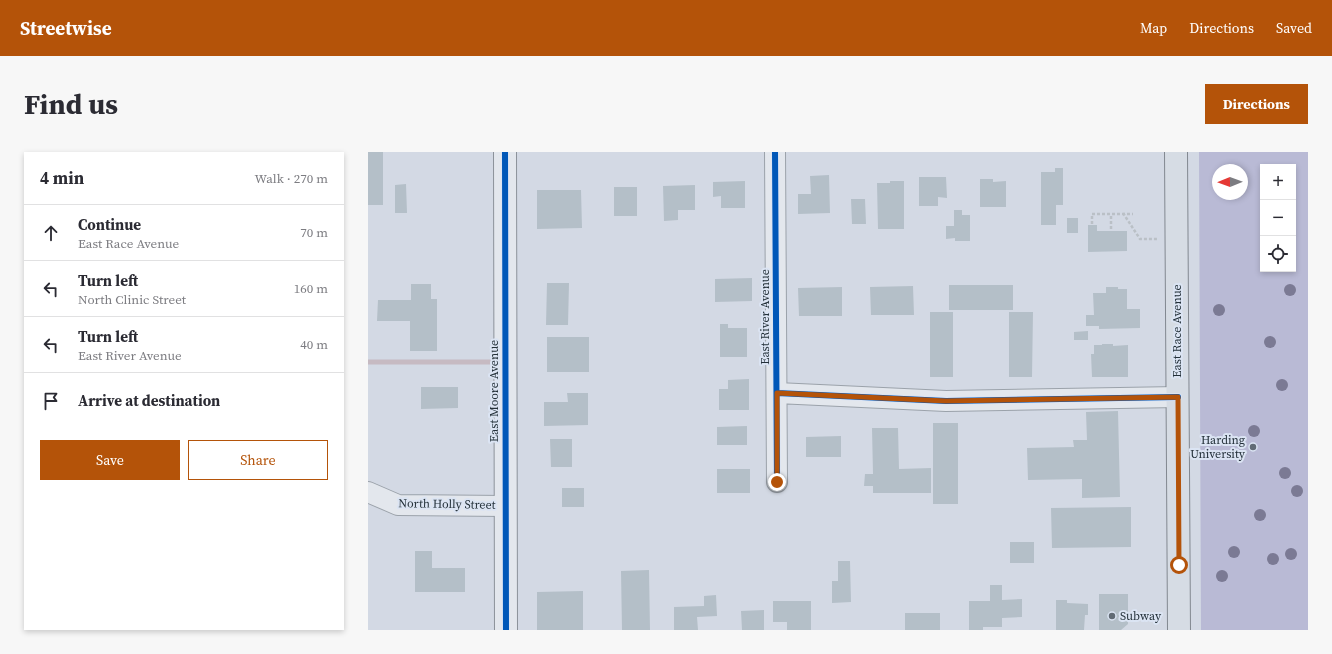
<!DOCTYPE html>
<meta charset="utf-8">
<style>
:root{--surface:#fff;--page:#f7f7f7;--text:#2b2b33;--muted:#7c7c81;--line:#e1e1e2;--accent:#b45309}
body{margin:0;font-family:"Source Serif 4",serif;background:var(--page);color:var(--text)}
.controls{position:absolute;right:12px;top:12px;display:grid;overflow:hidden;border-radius:0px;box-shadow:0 2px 6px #0003}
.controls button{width:36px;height:36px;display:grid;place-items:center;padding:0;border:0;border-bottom:1px solid var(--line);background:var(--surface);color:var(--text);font:20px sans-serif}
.compass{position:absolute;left:844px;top:12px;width:36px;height:36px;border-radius:50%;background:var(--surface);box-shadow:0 2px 6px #0003;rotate:269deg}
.stop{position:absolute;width:12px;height:12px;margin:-9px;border:3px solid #b45309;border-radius:50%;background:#fff}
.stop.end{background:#b45309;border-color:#fff;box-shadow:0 1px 4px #0008}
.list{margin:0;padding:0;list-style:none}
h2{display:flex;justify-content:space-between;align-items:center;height:52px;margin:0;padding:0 16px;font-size:17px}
h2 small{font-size:13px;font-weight:400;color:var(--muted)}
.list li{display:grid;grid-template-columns:26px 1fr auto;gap:12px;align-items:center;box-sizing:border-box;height:56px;padding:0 16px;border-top:1px solid var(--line)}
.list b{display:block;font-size:15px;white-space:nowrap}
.list p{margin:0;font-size:13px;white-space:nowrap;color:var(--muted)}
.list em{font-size:13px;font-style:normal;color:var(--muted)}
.actions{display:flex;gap:8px;padding:12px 16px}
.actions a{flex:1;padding:9px 0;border:1px solid var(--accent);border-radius:0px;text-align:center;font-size:14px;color:var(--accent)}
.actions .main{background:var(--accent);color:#fff}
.icon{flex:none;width:22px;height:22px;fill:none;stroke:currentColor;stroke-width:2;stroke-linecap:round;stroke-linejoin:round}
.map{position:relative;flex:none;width:940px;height:478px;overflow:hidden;border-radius:0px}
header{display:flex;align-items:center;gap:24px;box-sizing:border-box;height:56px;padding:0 20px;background:var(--accent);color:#fff}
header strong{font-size:19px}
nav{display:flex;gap:22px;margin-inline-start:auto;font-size:14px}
.intro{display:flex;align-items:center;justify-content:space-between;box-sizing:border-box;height:96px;padding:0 24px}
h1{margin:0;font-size:28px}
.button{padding:10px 18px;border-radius:0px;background:var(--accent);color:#fff;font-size:14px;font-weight:700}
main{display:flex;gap:24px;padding:0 24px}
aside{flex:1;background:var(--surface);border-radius:0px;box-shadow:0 2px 6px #0003}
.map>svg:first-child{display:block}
</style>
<header>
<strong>Streetwise</strong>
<nav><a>Map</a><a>Directions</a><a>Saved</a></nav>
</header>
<div class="intro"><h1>Find us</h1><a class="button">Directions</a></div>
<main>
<aside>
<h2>4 min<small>Walk · 270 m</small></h2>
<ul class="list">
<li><svg class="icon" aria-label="ahead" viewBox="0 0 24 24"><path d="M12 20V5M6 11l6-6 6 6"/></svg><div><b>Continue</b><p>East Race Avenue</p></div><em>70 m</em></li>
<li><svg class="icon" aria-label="left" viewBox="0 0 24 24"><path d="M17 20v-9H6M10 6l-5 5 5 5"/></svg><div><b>Turn left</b><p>North Clinic Street</p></div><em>160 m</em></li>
<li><svg class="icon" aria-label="left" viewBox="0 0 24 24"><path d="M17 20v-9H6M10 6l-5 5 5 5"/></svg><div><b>Turn left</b><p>East River Avenue</p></div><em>40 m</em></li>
<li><svg class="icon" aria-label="arrive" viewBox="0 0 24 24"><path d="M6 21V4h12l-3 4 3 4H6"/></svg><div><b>Arrive at destination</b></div></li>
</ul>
<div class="actions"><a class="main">Save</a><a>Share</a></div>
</aside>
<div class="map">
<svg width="940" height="478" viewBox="0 0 940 478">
<rect width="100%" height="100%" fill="#d3d9e4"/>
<!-- green -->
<path fill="#b9bad5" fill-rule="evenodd" d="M831 0H940V478H833ZM895 15H925V117H895ZM850 18H874V42H850Z"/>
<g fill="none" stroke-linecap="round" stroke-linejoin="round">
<!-- stream -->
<path stroke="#c6bac2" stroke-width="5" d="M0 210H123"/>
</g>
<!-- building -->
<path fill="#b4bfc8" d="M0 0H15V53H0Z
M687 16H695V53H688V73H673V20H687Z
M461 23 462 61 430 62V42H443L442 24Z
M551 25H578L579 46 570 45V54H551Z
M612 27H625V30L638 29V55H612Z
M377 29V56H353V44L345 45V30Z
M522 29H536V77H510L509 31H522Z
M38 32 39 61H27V33Z
M327 33V58H310V68L296 69 295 34Z
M246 35H269V64H246Z
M169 38H213L214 76 169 77Z
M483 47H497L498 72H484Z
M586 58H594V63H602V89H587V86L578 87V74H586Z
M699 66H710V81H699Z
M720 73H729V79H759V99L720 100Z
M384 126V149L347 150V127Z
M179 131H201L200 173H178Z
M43 132H63V147H69V199H42V169H9L10 148H43Z
M581 133H645V158H581Z
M545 134 546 163H503L502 135Z
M474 135V164H431L430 136Z
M738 135H750V137H759V157H772V176L731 177V174H718V163H726L725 141H738Z
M562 160H585V225H562Z
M641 160H665L664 225H641Z
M352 172H360V176H379V205H352Z
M720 179V188H706V180Z
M179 185H221V220H179Z
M734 192H745V194L760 193V225H724L723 202H726V193H734Z
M381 227V258H351V237H360V228Z
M53 235H90V256L53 257Z
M199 241H220V273L176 274V250H200Z
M750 259 752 345 714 346V327L660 328 659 296 706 295 705 288H719L718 260Z
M565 271H590V352H565Z
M379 274V293H349V275Z
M504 276H530L531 317 563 316V341H505V334H496L497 322H505Z
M473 284V305H438V285Z
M182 287H204V315H183Z
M349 317H382V341H349Z
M194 336H216V355H194Z
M763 355V395L684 396 683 356Z
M642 390H666V411H642Z
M47 399H64V416H97V440H47Z
M470 409H482L483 450 464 451V429H470Z
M281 418 282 478H254L253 419Z
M622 433H634V448L654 447V465L634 466V475H615V478H601V449H622Z
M215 439V478H169V440Z
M731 442H760V472L753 478H731Z
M348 443 349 464 329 465 330 478H306V455L336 454V444Z
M688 448H699V451L720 452V463H717L716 478H688Z
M405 449H443V478H419V470H405Z
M396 458V478H374L373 459Z
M537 461H572V478H537Z"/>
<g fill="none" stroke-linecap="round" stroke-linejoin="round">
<defs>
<path id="street" d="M407 0 409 330
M409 241 578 249 810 245
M0 340 30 353 137 354"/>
<path id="secondary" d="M137 0 138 478"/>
<path id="primary" d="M808 0 811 478"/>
</defs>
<!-- street casing -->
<use href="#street" stroke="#9ba2aa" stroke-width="22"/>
<!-- secondary casing -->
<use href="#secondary" stroke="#8c929a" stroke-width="24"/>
<!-- primary casing -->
<use href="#primary" stroke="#828890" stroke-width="24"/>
<!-- path -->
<path stroke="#bac0c6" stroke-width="2.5" stroke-dasharray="3 2" stroke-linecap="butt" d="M755 61 772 87H790
M724 72V62H765
M743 77V62"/>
<!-- street -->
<use href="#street" stroke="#e3e7ed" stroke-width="20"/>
<!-- secondary -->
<use href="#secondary" stroke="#e3e7ed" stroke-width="22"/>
<!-- primary -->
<use href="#primary" stroke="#d6dce4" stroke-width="22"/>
<defs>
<path id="cycleway" d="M137 0 138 478
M407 0 409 330
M409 241 578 249 810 245"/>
</defs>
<!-- cycleway casing -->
<use href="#cycleway" stroke="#dbe4f3" stroke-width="8"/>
<!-- cycleway -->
<use href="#cycleway" stroke="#0057b8" stroke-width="6"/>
</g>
<!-- trees -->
<g fill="#7b7a94">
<circle cx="922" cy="138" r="6"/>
<circle cx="851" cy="158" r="6"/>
<circle cx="902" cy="190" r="6"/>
<circle cx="914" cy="233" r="6"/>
<circle cx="886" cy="279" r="6"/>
<circle cx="917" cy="321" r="6"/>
<circle cx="929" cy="339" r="6"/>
<circle cx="892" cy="363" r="6"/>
<circle cx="866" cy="400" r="6"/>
<circle cx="923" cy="402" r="6"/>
<circle cx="905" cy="407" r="6"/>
<circle cx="854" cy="424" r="6"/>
</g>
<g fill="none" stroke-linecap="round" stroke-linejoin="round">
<!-- route -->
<path stroke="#b45309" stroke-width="5" d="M409 330V241L578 249 810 245 811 413"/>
</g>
<!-- markers -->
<g fill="#616b75" stroke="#dbe4f3" stroke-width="1.5">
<circle cx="885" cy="295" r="4"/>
<circle cx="744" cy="464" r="4"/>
</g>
<g text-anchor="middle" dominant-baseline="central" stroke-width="4" stroke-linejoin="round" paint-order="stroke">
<!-- street labels -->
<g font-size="12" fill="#233039" stroke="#dbe4f3">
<text transform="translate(397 165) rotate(-90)">East River Avenue</text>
<text transform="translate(809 179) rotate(-90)">East Race Avenue</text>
<text transform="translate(126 239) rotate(-90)">East Moore Avenue</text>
<text transform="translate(79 352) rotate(1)">North Holly Street</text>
</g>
<!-- poi labels -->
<g font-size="12" fill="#233039" stroke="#dbe4f3" text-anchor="end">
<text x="877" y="288">Harding<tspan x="877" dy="14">University</tspan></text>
<text x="752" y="464" text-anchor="start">Subway</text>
</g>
</g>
</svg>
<div class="controls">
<button>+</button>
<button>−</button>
<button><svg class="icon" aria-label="locate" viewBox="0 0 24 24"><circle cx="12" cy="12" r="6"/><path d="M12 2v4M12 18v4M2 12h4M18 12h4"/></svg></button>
</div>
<svg class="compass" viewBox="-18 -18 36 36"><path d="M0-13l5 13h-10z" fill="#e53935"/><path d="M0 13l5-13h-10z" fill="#7c7c81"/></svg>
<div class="stop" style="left:811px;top:413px"></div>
<div class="stop end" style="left:409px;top:330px"></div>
</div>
</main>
